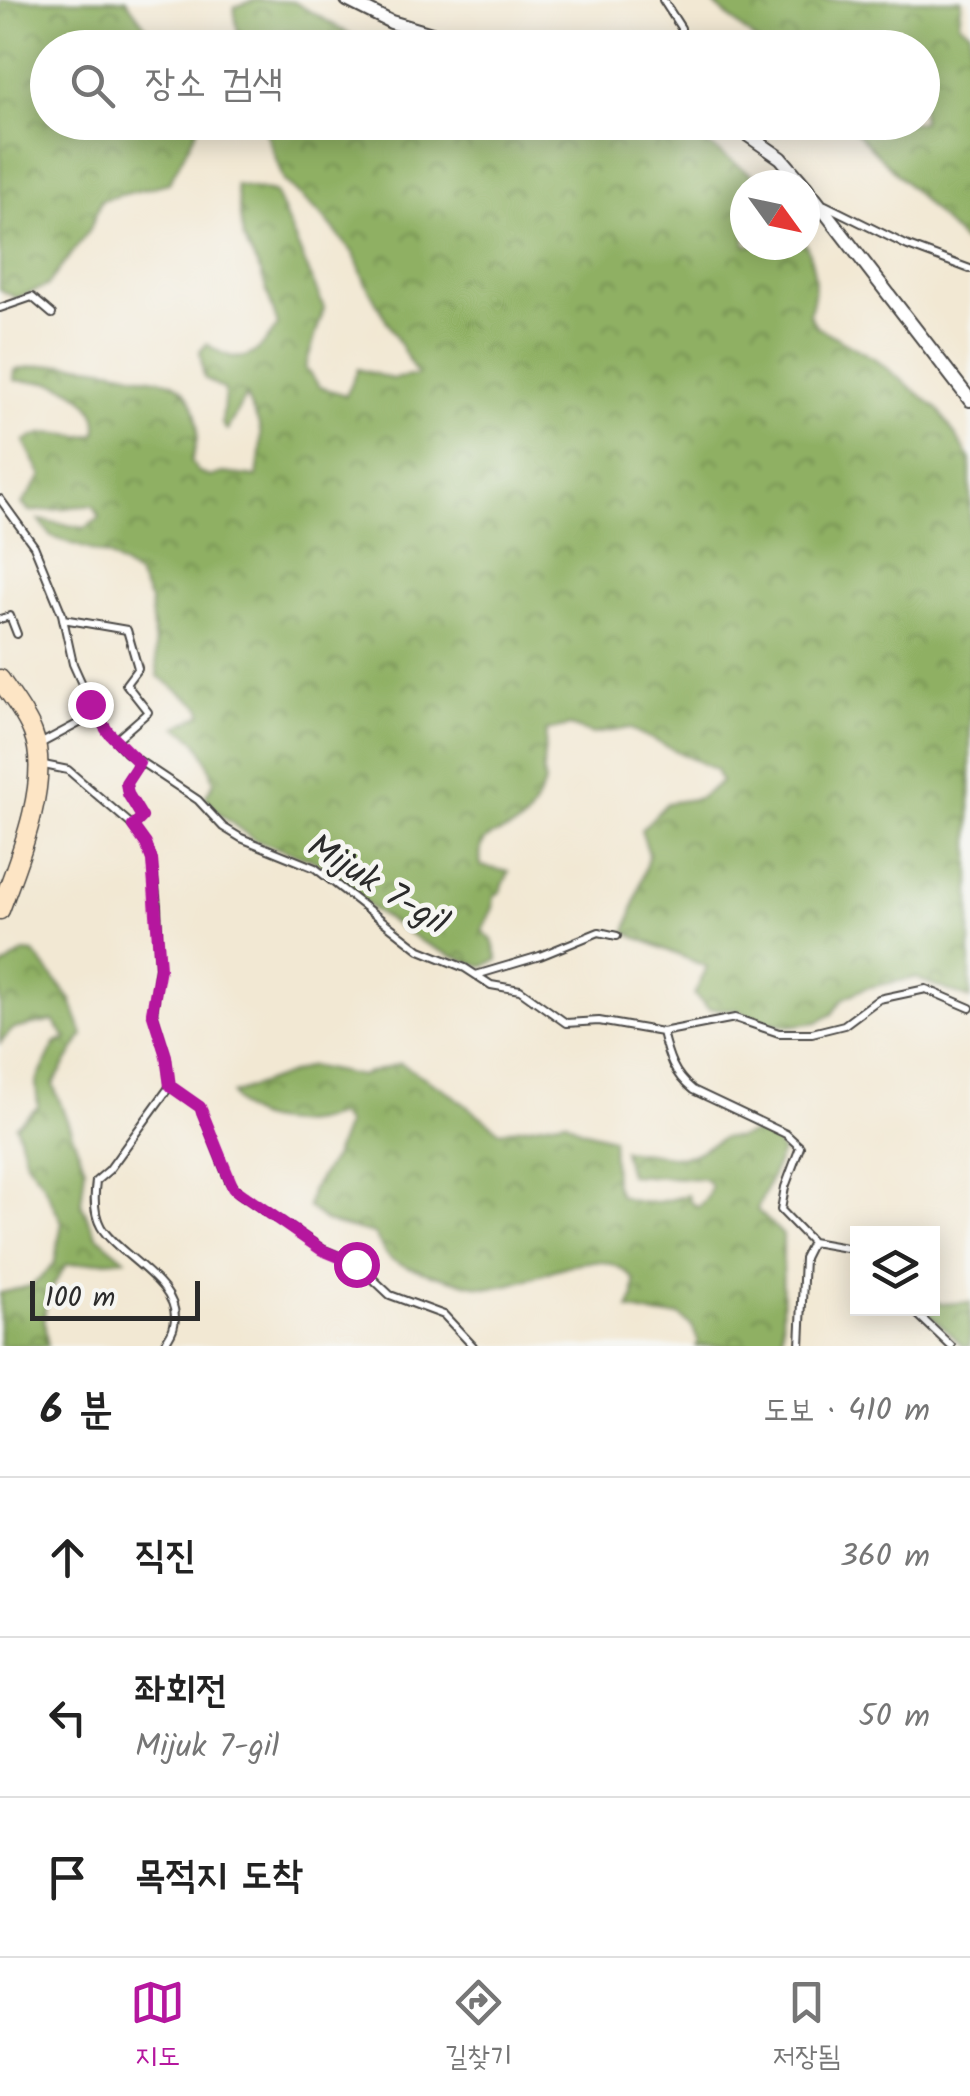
<!DOCTYPE html>
<html lang="ko">
<meta charset="utf-8">
<style>
:root{--surface:#fff;--page:#f2f2f2;--text:#222;--muted:#767676;--line:#e0e0e0;--accent:#b5179e}
body{margin:0;font-family:Kalam,"Poor Story",sans-serif;background:var(--page);color:var(--text)}
.controls{position:absolute;right:30px;bottom:30px;display:grid;overflow:hidden;border-radius:0px;box-shadow:0 5px 25px #0003}
.controls button{width:90px;height:90px;display:grid;place-items:center;padding:0;border:0;border-bottom:2px solid var(--line);background:var(--surface);color:var(--text);font:50px sans-serif}
.compass{position:absolute;left:730px;top:170px;width:90px;height:90px;border-radius:50%;background:var(--surface);box-shadow:0 5px 25px #0003;rotate:123deg}
.scale{position:absolute;left:30px;bottom:25px;width:170px;box-sizing:border-box;padding-left:10px;border:5px solid #2b2b2b;border-top:0;font-size:28px;line-height:35px;white-space:nowrap;color:#2b2b2b;-webkit-text-stroke:8px #f6f6f2;paint-order:stroke}
.stop{position:absolute;width:30px;height:30px;margin:-22px;border:8px solid #b5179e;border-radius:50%;background:#fff}
.stop.end{background:#b5179e;border-color:#fff;box-shadow:0 2px 10px #0008}
.list{margin:0;padding:0;list-style:none}
h2{display:flex;justify-content:space-between;align-items:center;height:130px;margin:0;padding:0 40px;font-size:42px}
h2 small{font-size:32px;font-weight:400;color:var(--muted)}
.list li{display:grid;grid-template-columns:65px 1fr auto;gap:30px;align-items:center;box-sizing:border-box;height:160px;padding:0 40px;border-top:2px solid var(--line)}
.list b{display:block;font-size:38px;white-space:nowrap}
.list p{margin:0;font-size:32px;white-space:nowrap;color:var(--muted)}
.list em{font-size:32px;font-style:normal;color:var(--muted)}
.icon{flex:none;width:55px;height:55px;fill:none;stroke:currentColor;stroke-width:2;stroke-linecap:round;stroke-linejoin:round}
.map{position:relative;flex:none;width:970px;height:1346px;overflow:hidden}
.search{position:absolute;background:var(--surface);box-shadow:0 5px 25px #0003;left:30px;right:30px;top:30px;height:110px;display:flex;align-items:center;gap:25px;box-sizing:border-box;padding:0 35px;border-radius:55px;color:var(--muted);font-size:38px}
.sheet{height:610px;background:var(--surface)}
nav{display:flex;justify-content:space-around;align-items:center;box-sizing:border-box;height:140px;border-top:2px solid var(--line);background:var(--surface);font-size:28px;color:var(--muted)}
nav a{display:grid;justify-items:center;gap:5px}
nav .on{color:var(--accent)}
.map>svg:first-child{display:block}
</style>
<div class="map">
<svg width="970" height="1346" viewBox="0 0 970 1346">
<defs>
<pattern id="forest-crowns" width="20" height="18" patternUnits="userSpaceOnUse" patternTransform="scale(2.5)"><rect width="20" height="18" fill="#8fb063"/><path d="M2 6a3 3 0 1 1 6 0M12 15a3 3 0 1 1 6 0" fill="none" stroke="#758f52"/></pattern>
</defs>
<rect width="100%" height="100%" fill="#f6f6f2"/>
<filter id="ink" filterUnits="userSpaceOnUse"><feTurbulence type="fractalNoise" baseFrequency=".01" numOctaves="2"/><feDisplacementMap in="SourceGraphic" scale="20" xChannelSelector="R" yChannelSelector="G"/><feConvolveMatrix kernelMatrix="1 2 1 2 8 2 1 2 1" color-interpolation-filters="sRGB"/></filter>
<filter id="wash" filterUnits="userSpaceOnUse"><feTurbulence type="fractalNoise" baseFrequency=".0048" numOctaves="4" result="noise"/><feDisplacementMap in="SourceGraphic" scale="40" xChannelSelector="R" yChannelSelector="G"/><feGaussianBlur stdDeviation="2.25" result="paint"/><feColorMatrix in="noise" values="0 0 0 0 0 0 0 0 0 0 0 0 0 0 0 0 0 1.4 0 .05"/><feComposite in="paint" operator="in"/></filter>
<g filter="url(#wash)">
<rect width="100%" height="100%" fill="#f2e8d3"/>
<!-- forest -->
<path fill="url(#forest-crowns)" stroke="#5d6e47" stroke-width="2.5" d="M0 0H126L161 47 48 48V122L200 123 169 183 101 200 90 229 47 286 16 298 0 289Z
M256 0 294 2 372 47H240L234 7Z
M709 0H962L959 23 970 31V249L847 123 922 122V48L763 47Z
M664 122 700 139 755 177 760 185H745V245H805V242C815 268 819 288 809 314L816 326 875 359 939 410 970 458V999L915 978 865 988 843 999 832 1014 818 1022 789 1026 765 1022 734 1009H709L694 995 707 967 626 933 649 854 641 830 667 803 700 798 721 782 716 770 629 728 593 734 570 726 546 731C546 750 540 766 545 783 539 794 534 811 526 819 505 840 475 825 481 866L509 872 500 892 494 896 493 908 482 931 492 940 498 960 482 966 454 957 422 942 372 909 332 872 310 859 254 840 221 815 205 797 214 782C207 757 201 740 177 727L202 714 201 707 158 676 150 601 138 576 109 556 52 537 39 520 85 528 100 518 94 506C71 504 51 513 29 511L22 504 42 476 24 441C54 424 69 442 96 434 103 406 71 384 46 382 35 381 25 382 14 380L15 370C60 360 100 365 145 377 153 379 168 379 175 384 201 400 201 437 191 461L197 471 210 477 223 473 257 477C259 459 265 434 256 418 251 409 249 405 246 395L227 430 222 424 225 390 204 378 200 351 207 344C242 370 257 356 278 325L261 273 243 238 236 185 275 192 324 308 305 368 320 387 346 395 358 369 392 379 417 375 366 284 354 254 321 214 284 181 263 123Z
M24 952 34 953 71 1000 83 1035 53 1084 85 1168 81 1203 96 1235 125 1259 66 1265C45 1297 40 1309 48 1346H0V1293L31 1286 54 1265 62 1222 42 1182 26 1161 16 1125 38 1107 36 1083 55 1043 67 1039 53 1021 13 1029 0 1043V969Z
M400 1063 447 1091 500 1131 565 1120 582 1130 612 1138 614 1182 619 1195C645 1208 661 1202 688 1195L690 1202 698 1207 708 1196 711 1186 705 1179 629 1175 623 1150 679 1157 694 1154 723 1138H737L757 1132 774 1140 782 1152 757 1210 783 1235 782 1346H696L698 1340 692 1326 679 1315 661 1316 629 1309 634 1297V1280C596 1234 533 1289 488 1287 472 1286 404 1268 391 1259 384 1254 379 1242 374 1234L326 1222 308 1207 311 1191 334 1156 346 1124 338 1115C307 1127 246 1129 232 1094L310 1066 360 1076Z
M933 1299 941 1304 970 1302V1346H963L924 1309 932 1308Z"/>
</g>
<g filter="url(#ink)">
<g fill="none" stroke-linecap="round" stroke-linejoin="round">
<defs>
<path id="lane" d="M663 0 681 28 682 48
M825 205 908 246 970 269
M0 308 32 297 52 314
M0 499 34 546 62 614 73 664 91 704 108 732 126 752 198 800 223 827 241 838 315 868 420 950 465 968 491 985 520 990 566 1023 599 1021 662 1032 735 1018 779 1033H812L844 1025 879 999 926 989 970 1008
M0 619 10 616 17 634
M63 619 127 630 138 668 126 684 148 712 116 740
M40 744 96 714
M39 764 68 770 133 826 146 844 152 860 157 905 159 967 153 1013 166 1056 170 1086 200 1107 229 1181 239 1193 322 1249 356 1263 390 1295 444 1315 473 1346
M133 826 142 817 128 794 126 783 139 763
M476 975 540 956 599 932 617 936
M662 1032C668 1056 673 1074 693 1090L786 1134 800 1147 785 1187 781 1210 812 1242 858 1250
M911 1308 951 1346
M163 1346C167 1340 173 1332 174 1325 184 1284 118 1256 101 1227 93 1213 94 1196 96 1181L109 1170 170 1086
M800 1346 804 1258 812 1242"/>
<path id="street" d="M347 0 391 22 479 48
M729 122 781 158 804 185
M805 186 970 400"/>
<path id="secondary" d="M0 679C11 696 26 714 33 733 52 782 17 864 0 910"/>
</defs>
<!-- lane casing -->
<use href="#lane" stroke="#494744" stroke-width="10"/>
<!-- street casing -->
<use href="#street" stroke="#494744" stroke-width="16"/>
<!-- secondary casing -->
<use href="#secondary" stroke="#494744" stroke-width="21"/>
<!-- lane -->
<use href="#lane" stroke="#fff" stroke-width="6"/>
<!-- street -->
<use href="#street" stroke="#fff" stroke-width="12"/>
<!-- secondary -->
<use href="#secondary" stroke="#fde5c5" stroke-width="18"/>
</g>
</g>
<g fill="none" stroke-linecap="round" stroke-linejoin="round" filter="url(#ink)">
<!-- route -->
<path stroke="#b5179e" stroke-width="12" d="M90 704 108 732 139 763 126 783 128 794 142 817 133 826 146 844 152 860 160 968 152 1012 166 1056 170 1086 200 1107 233 1188 322 1250 356 1264"/>
</g>
<g text-anchor="middle" dominant-baseline="central" stroke-width="10" stroke-linejoin="round" paint-order="stroke">
<!-- street labels -->
<g font-size="35" fill="#2b2b2b" stroke="#f6f6f2">
<text transform="translate(377 886) rotate(32)">Mijuk 7-gil</text>
</g>
</g>
</svg>
<div class="controls">
<button><svg class="icon" aria-label="layers" viewBox="0 0 24 24"><path d="M12 4l9 5-9 5-9-5zM3 14l9 5 9-5"/></svg></button>
</div>
<svg class="compass" viewBox="-18 -18 36 36"><path d="M0-13l5 13h-10z" fill="#e53935"/><path d="M0 13l5-13h-10z" fill="#767676"/></svg>
<div class="scale">100 m</div>
<div class="stop" style="left:356px;top:1264px"></div>
<div class="stop end" style="left:90px;top:704px"></div>
<div class="search"><svg class="icon" aria-label="search" viewBox="0 0 24 24"><circle cx="10" cy="10" r="6"/><path d="M15 15l6 6"/></svg>장소 검색</div>
</div>
<section class="sheet">
<h2>6 분<small>도보 · 410 m</small></h2>
<ul class="list">
<li><svg class="icon" aria-label="ahead" viewBox="0 0 24 24"><path d="M12 20V5M6 11l6-6 6 6"/></svg><div><b>직진</b></div><em>360 m</em></li>
<li><svg class="icon" aria-label="left" viewBox="0 0 24 24"><path d="M17 20v-9H6M10 6l-5 5 5 5"/></svg><div><b>좌회전</b><p>Mijuk 7-gil</p></div><em>50 m</em></li>
<li><svg class="icon" aria-label="arrive" viewBox="0 0 24 24"><path d="M6 21V4h12l-3 4 3 4H6"/></svg><div><b>목적지 도착</b></div></li>
</ul>
</section>
<nav>
<a class="on"><svg class="icon" aria-label="map" viewBox="0 0 24 24"><path d="M3 6l6-2 6 2 6-2v14l-6 2-6-2-6 2zM9 4v14M15 6v14"/></svg>지도</a>
<a><svg class="icon" aria-label="directions" viewBox="0 0 24 24"><path d="M12 3l9 9-9 9-9-9zM9 14v-3h6M13 9l2 2-2 2"/></svg>길찾기</a>
<a><svg class="icon" aria-label="saved" viewBox="0 0 24 24"><path d="M7 4h10v16l-5-4-5 4z"/></svg>저장됨</a>
</nav>
